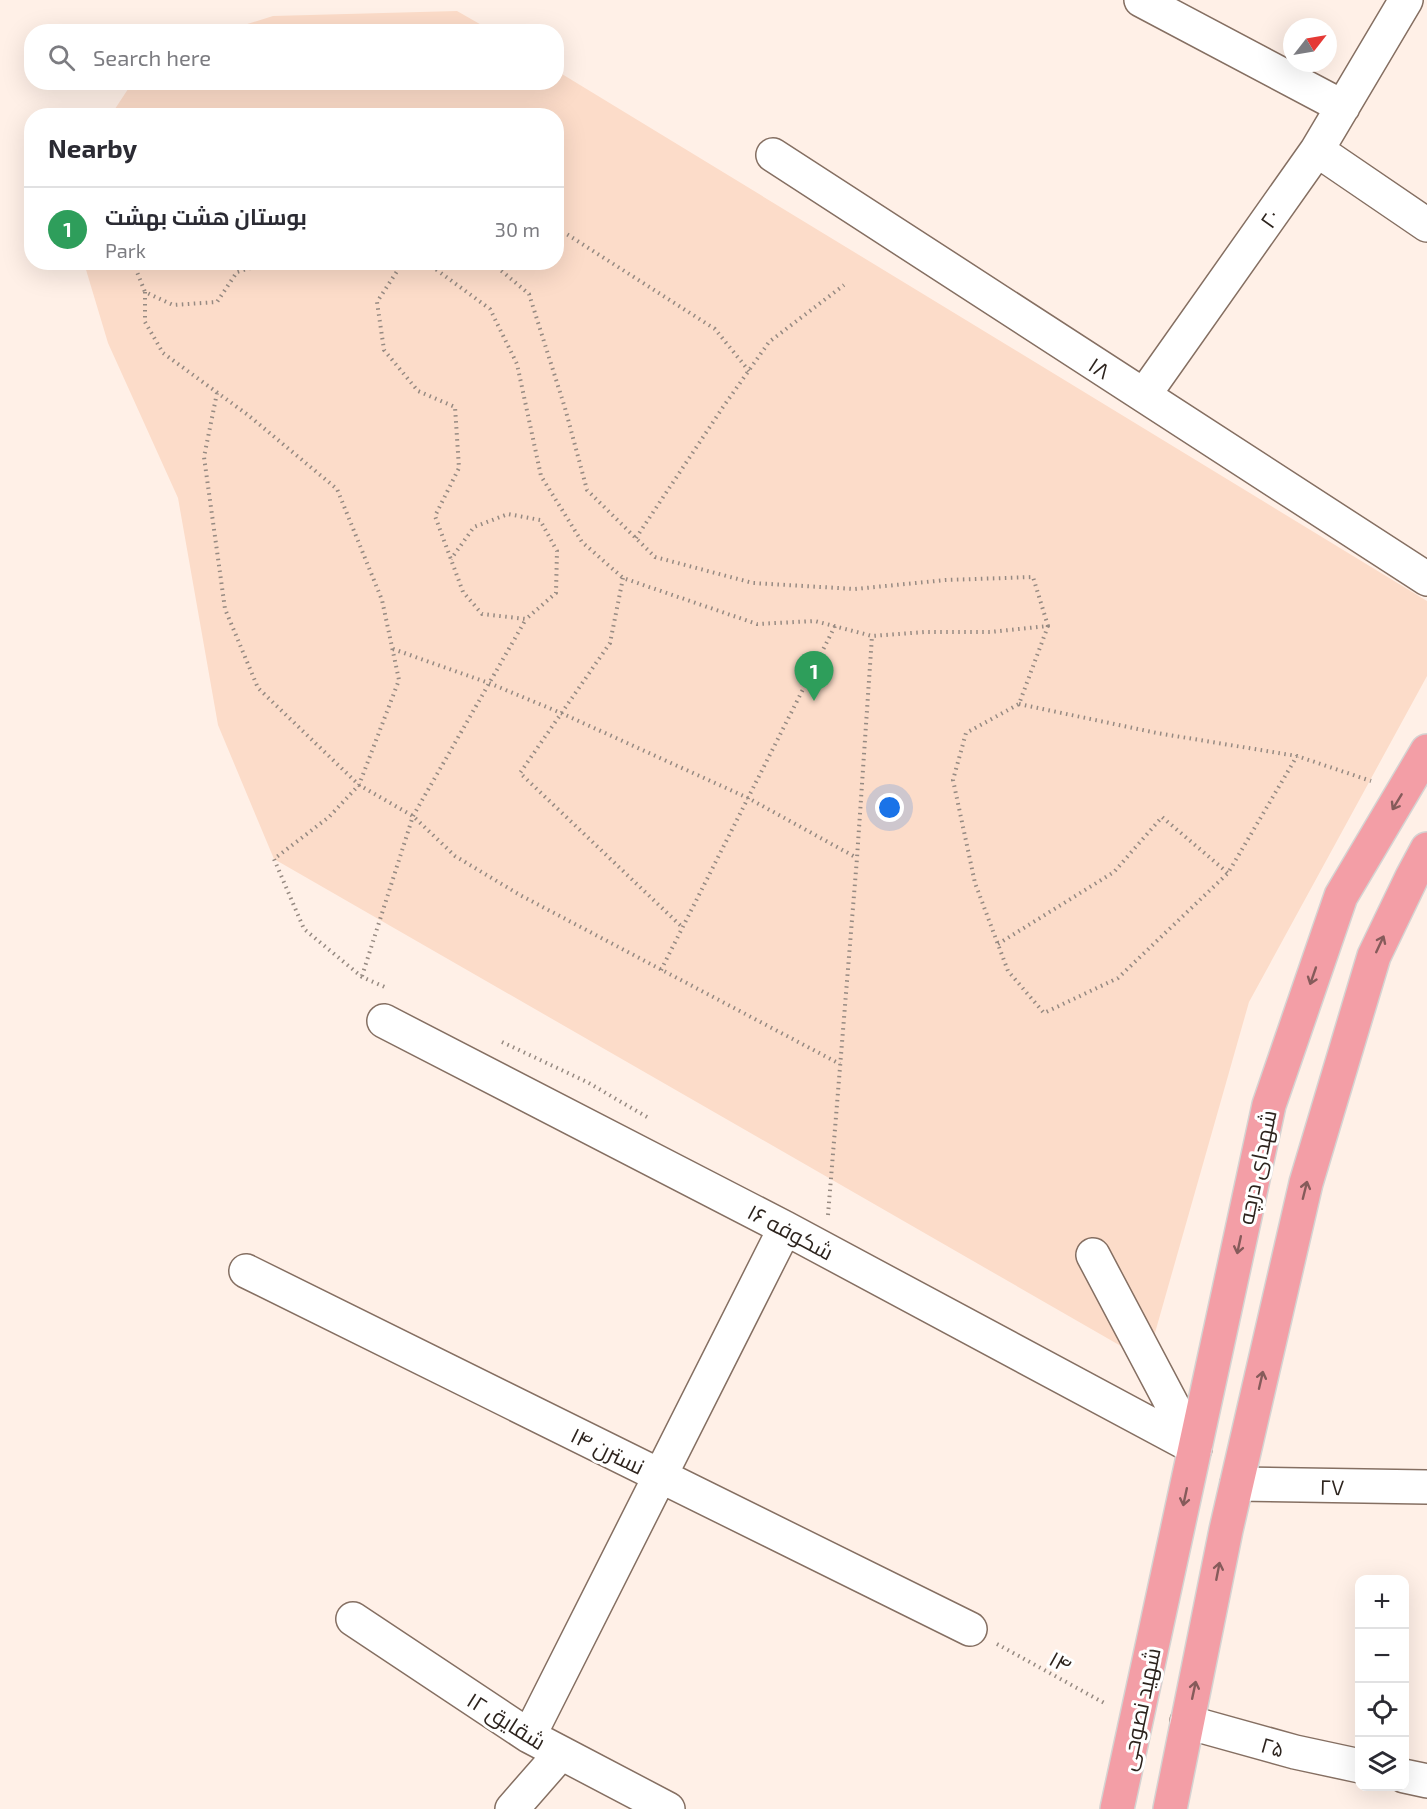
<!DOCTYPE html>
<meta charset="utf-8">
<style>
:root{--surface:#fff;--page:#f7f7f7;--text:#2b2b33;--muted:#7c7c81;--line:#e1e1e2;--accent:#ea580c}
body{margin:0;font-family:"Exo 2",Cairo,sans-serif;background:var(--page);color:var(--text)}
.controls{position:absolute;right:18px;bottom:18px;display:grid;overflow:hidden;border-radius:12px;box-shadow:0 6px 24px #0002}
.controls button{width:54px;height:54px;display:grid;place-items:center;padding:0;border:0;border-bottom:2px solid var(--line);background:var(--surface);color:var(--text);font:30px sans-serif}
.compass{position:absolute;left:1283px;top:18px;width:54px;height:54px;border-radius:50%;background:var(--surface);box-shadow:0 6px 24px #0002;rotate:59deg}
.you{position:absolute;left:890px;top:808px;width:21px;height:21px;margin:-15px;border:4px solid #fff;border-radius:50%;background:#1a73e8;box-shadow:0 0 0 9px #1a73e833}
.badge{display:grid;place-items:center;width:39px;height:39px;border-radius:50%;background:var(--accent);color:#fff;font-size:20px;font-weight:700}
.pin{position:absolute;translate:-50% -50px;filter:drop-shadow(0 2px 3px #0008)}
.pin::after{content:'';position:absolute;top:32px;width:21px;height:18px;background:inherit;clip-path:polygon(0 0,100% 0,50% 100%)}
.list{margin:0;padding:0;list-style:none}
h2{display:flex;justify-content:space-between;align-items:center;height:78px;margin:0;padding:0 24px;font-size:26px}
h2 small{font-size:20px;font-weight:400;color:var(--muted)}
.list li{display:grid;grid-template-columns:39px 1fr auto;gap:18px;align-items:center;box-sizing:border-box;height:84px;padding:0 24px;border-top:2px solid var(--line)}
.list b{display:block;font-size:22px;white-space:nowrap}
.list p{margin:0;font-size:20px;white-space:nowrap;color:var(--muted)}
.list em{font-size:20px;font-style:normal;color:var(--muted)}
.icon{flex:none;width:33px;height:33px;fill:none;stroke:currentColor;stroke-width:2;stroke-linecap:round;stroke-linejoin:round}
.map{position:relative;flex:none;width:1427px;height:1809px;overflow:hidden}
.search{position:absolute;background:var(--surface);box-shadow:0 6px 24px #0002;left:24px;top:24px;width:540px;height:66px;display:flex;align-items:center;gap:15px;box-sizing:border-box;padding:0 21px;border-radius:24px;color:var(--muted);font-size:22px}
.panel{position:absolute;background:var(--surface);box-shadow:0 6px 24px #0002;left:24px;top:108px;width:540px;height:162px;border-radius:24px}
.map>svg:first-child{display:block}
</style>
<div class="map">
<svg width="1427" height="1809" viewBox="0 0 1427 1809">
<rect width="100%" height="100%" fill="#fff0e7"/>
<!-- green -->
<path fill="#fcdcc9" d="M457 11 492 31H225L273 16Z
M557 71 1427 601V676L1249 1002 1147 1361 274 859 218 725 178 498 108 343 84 263 556 262V116L111 115 132 83 556 82Z"/>
<g fill="none" stroke-linecap="round" stroke-linejoin="round">
<defs>
<path id="minor" d="M1141 0 1343 107
M1317 150 1406 0
M773 155 1427 579
M1144 395 1317 150 1427 225
M384 1021 785 1228 1195 1448
M1093 1255 1195 1448
M246 1271 970 1629
M1237 1484 1427 1487
M353 1619 529 1736 668 1809
M1187 1722 1295 1752 1360 1766
M529 1736 785 1228
M1404 1776 1427 1781
M512 1809 561 1753"/>
<path id="major" d="M1117 1809 1269 1105 1341 896 1427 751
M1170 1809 1226 1530 1306 1183 1374 956 1412 877 1427 849"/>
</defs>
<!-- minor casing -->
<use href="#minor" stroke="#856f62" stroke-width="36"/>
<!-- major casing -->
<use href="#major" stroke="#d5d3d2" stroke-width="36"/>
<!-- path -->
<path stroke="#968a82" stroke-width="4" stroke-dasharray="1.5 4.5" stroke-linecap="butt" d="M556 231 565 233 715 329 749 371
M133 262 145 292 173 305 217 302 237 272 271 262
M403 262 377 302 384 350 418 391 455 407 459 468 435 516 463 592 482 614 526 619 556 593 557 551 540 520 508 514 474 527 451 559
M420 262 430 265 490 309 517 364 541 476 582 542 623 578 757 624 815 621 872 636 925 632H990L1048 626 1033 577 946 580 855 589 753 583 655 557 587 490 565 408 529 294 491 262
M145 292V322L163 353 248 415 337 489 382 600 399 680 359 785 329 817 274 859 304 929 362 977 387 988
M217 393 204 457 225 609 258 688 359 785 413 816 455 856 520 895 840 1064
M636 538 723 407 769 342 844 285
M623 578 610 643 520 773 682 927
M1048 626 1019 704 966 733 953 780 975 883 1008 971 1044 1013 1118 978 1228 873 1297 756
M393 649 489 683 561 713 748 798 857 858
M1019 704 1157 733 1297 756 1371 781
M998 944 1114 872 1162 817 1228 873
M661 970 835 626
M362 976 413 816 526 619
M502 1042 587 1082 647 1117
M828 1215 857 858 872 636
M997 1644 1106 1704"/>
<!-- minor -->
<use href="#minor" stroke="#fff" stroke-width="33"/>
<!-- major -->
<use href="#major" stroke="#f39ea6" stroke-width="33"/>
</g>
<!-- one-way arrows -->
<defs><path id="oneway-shaft" d="M-6 0H5M1.5-3L5.5 0L1.5 3" fill="none" stroke-width="1.6" stroke-linecap="round" stroke-linejoin="round" transform="scale(1.5)"/></defs>
<g stroke="#865b5b">
<use href="#oneway-shaft" transform="translate(1397 802) rotate(121)"/>
<use href="#oneway-shaft" transform="translate(1380 944) rotate(-65)"/>
<use href="#oneway-shaft" transform="translate(1313 976) rotate(109)"/>
<use href="#oneway-shaft" transform="translate(1305 1190) rotate(-76)"/>
<use href="#oneway-shaft" transform="translate(1239 1245) rotate(102)"/>
<use href="#oneway-shaft" transform="translate(1261 1380) rotate(-77)"/>
<use href="#oneway-shaft" transform="translate(1185 1497) rotate(102)"/>
<use href="#oneway-shaft" transform="translate(1218 1571) rotate(-79)"/>
<use href="#oneway-shaft" transform="translate(1194 1690) rotate(-78)"/>
</g>
<g text-anchor="middle" dominant-baseline="central" stroke-width="6" stroke-linejoin="round" paint-order="stroke">
<!-- street labels -->
<g font-size="22" fill="#2d241e" stroke="#fff">
<text transform="translate(1269 218) rotate(-55)">۲۰</text>
<text transform="translate(1100 367) rotate(33)">۱۸</text>
<text transform="translate(1256 1167) rotate(-78)">شهدای درچه</text>
<text transform="translate(791 1231) rotate(28)">شکوفه ۱۶</text>
<text transform="translate(608 1450) rotate(26)">نسترن ۱۴</text>
<text transform="translate(1332 1486) rotate(1)">۲۷</text>
<text transform="translate(1061 1661) rotate(29)">۱۴</text>
<text transform="translate(1139 1709) rotate(-78)">شهید نصوحی</text>
<text transform="translate(507 1720) rotate(32)">شقایق ۱۲</text>
<text transform="translate(1273 1746) rotate(16)">۲۵</text>
</g>
</g>
</svg>
<div class="controls">
<button>+</button>
<button>−</button>
<button><svg class="icon" aria-label="locate" viewBox="0 0 24 24"><circle cx="12" cy="12" r="6"/><path d="M12 2v4M12 18v4M2 12h4M18 12h4"/></svg></button>
<button><svg class="icon" aria-label="layers" viewBox="0 0 24 24"><path d="M12 4l9 5-9 5-9-5zM3 14l9 5 9-5"/></svg></button>
</div>
<svg class="compass" viewBox="-18 -18 36 36"><path d="M0-13l5 13h-10z" fill="#e53935"/><path d="M0 13l5-13h-10z" fill="#7c7c81"/></svg>
<div class="you"></div>
<div class="pin badge" style="left:814px;top:701px;background:#2e9e5b">1</div>
<div class="search"><svg class="icon" aria-label="search" viewBox="0 0 24 24"><circle cx="10" cy="10" r="6"/><path d="M15 15l6 6"/></svg>Search here</div>
<section class="panel">
<h2>Nearby<small></small></h2>
<ul class="list">
<li><span class="badge" style="background:#2e9e5b">1</span><div><b>بوستان هشت بهشت</b><p>Park</p></div><em>30 m</em></li>
</ul>
</section>
</div>
